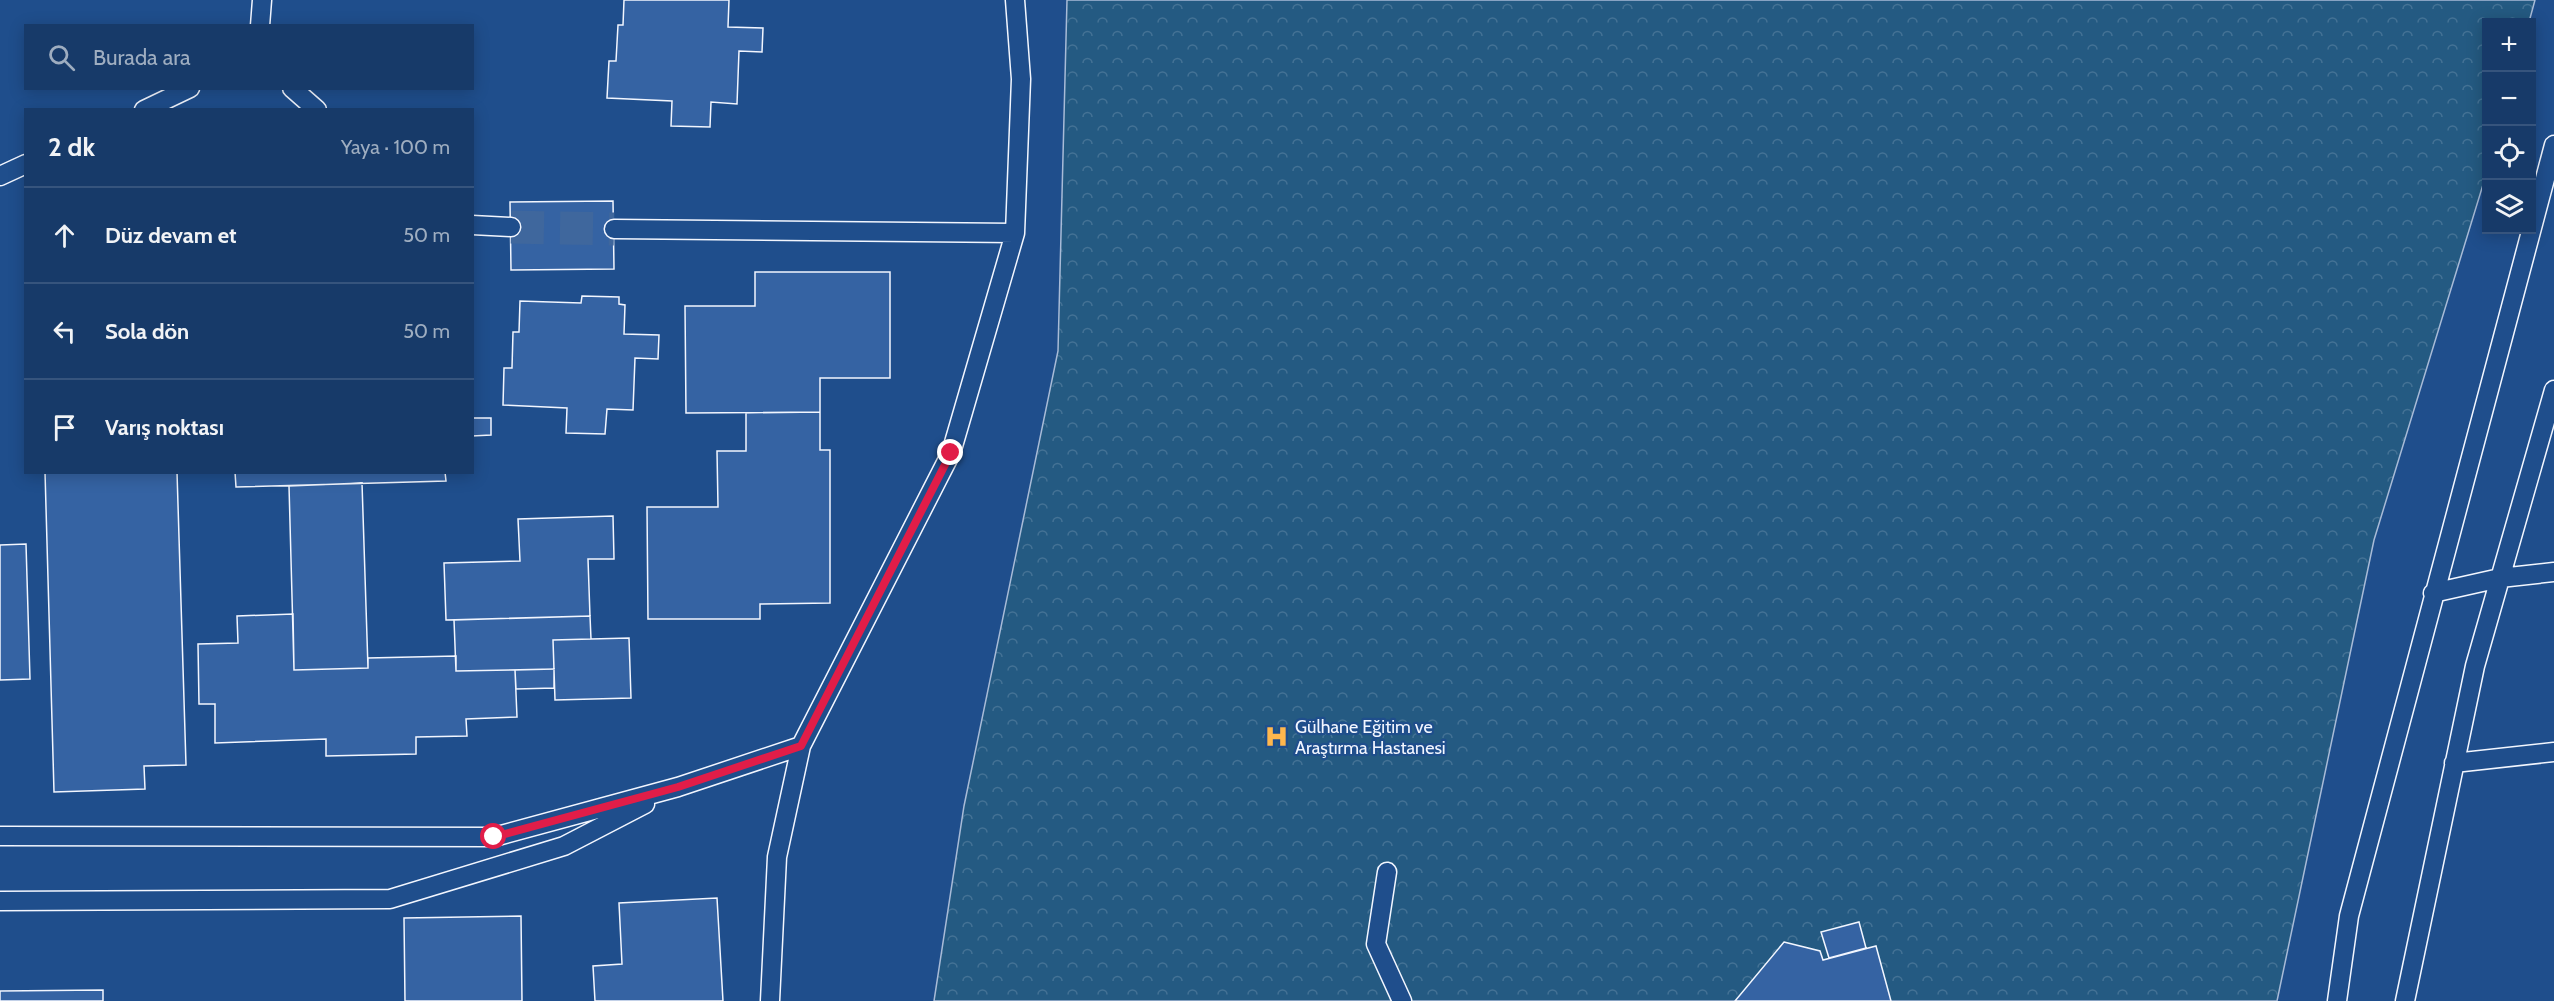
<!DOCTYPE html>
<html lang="tr">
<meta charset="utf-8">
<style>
:root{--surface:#173a69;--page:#20416f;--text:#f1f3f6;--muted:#9eadc0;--line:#36547d}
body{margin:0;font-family:Cabin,sans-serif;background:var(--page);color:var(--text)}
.controls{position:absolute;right:18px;top:18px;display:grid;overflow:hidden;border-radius:0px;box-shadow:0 3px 15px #0003}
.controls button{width:54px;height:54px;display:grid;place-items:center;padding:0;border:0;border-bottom:2px solid var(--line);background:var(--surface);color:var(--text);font:30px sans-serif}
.stop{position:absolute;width:18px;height:18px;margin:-14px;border:4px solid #e11d48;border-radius:50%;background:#fff}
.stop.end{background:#e11d48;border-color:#fff;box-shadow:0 2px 6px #0008}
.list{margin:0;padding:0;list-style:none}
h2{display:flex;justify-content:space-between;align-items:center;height:78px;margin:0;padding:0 24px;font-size:26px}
h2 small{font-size:20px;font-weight:400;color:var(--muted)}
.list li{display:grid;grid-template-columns:39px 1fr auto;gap:18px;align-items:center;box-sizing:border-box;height:96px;padding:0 24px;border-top:2px solid var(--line)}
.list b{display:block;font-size:22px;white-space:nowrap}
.list em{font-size:20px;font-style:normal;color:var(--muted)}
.icon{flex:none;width:33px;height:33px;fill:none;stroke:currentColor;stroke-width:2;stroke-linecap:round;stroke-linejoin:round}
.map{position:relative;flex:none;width:2554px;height:1001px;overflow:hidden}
.search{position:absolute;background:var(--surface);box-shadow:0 3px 15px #0003;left:24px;top:24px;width:450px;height:66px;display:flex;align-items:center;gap:15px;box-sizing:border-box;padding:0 21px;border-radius:0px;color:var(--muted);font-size:22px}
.panel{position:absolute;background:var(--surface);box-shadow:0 3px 15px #0003;left:24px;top:108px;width:450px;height:366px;border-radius:0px}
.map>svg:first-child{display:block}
</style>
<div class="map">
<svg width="2554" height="1001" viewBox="0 0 2554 1001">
<defs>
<pattern id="forest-crowns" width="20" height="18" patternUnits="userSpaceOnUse" patternTransform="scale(1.5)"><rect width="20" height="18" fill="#245a82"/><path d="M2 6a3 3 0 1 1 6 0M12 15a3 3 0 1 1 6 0" fill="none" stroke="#447295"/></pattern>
</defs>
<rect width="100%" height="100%" fill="#1f4e8c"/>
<!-- forest -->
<path fill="url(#forest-crowns)" stroke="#a8bbd7" stroke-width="1.5" d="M1067 0H2535L2529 22H2486V175L2374 540 2277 1001H934L964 806 1058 351Z"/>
<!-- building -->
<path fill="#3563a3" stroke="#f2f6ff" stroke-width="1.5" d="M624 0H729L728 27 763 28 762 52 739 51 737 104 711 102 710 127 671 126 672 101 607 98 609 61H616L618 25H623Z
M613 201 614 269 511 270 510 202Z
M755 272H890V378H820V412L686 413 685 306H755Z
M582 296 619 297V304L625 305 624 334 659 335 658 359 635 358 633 410 607 409 605 434 566 433 567 408 503 405 504 368H512L513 332H519L520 301 581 303Z
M820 412V450H830V603L760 604V619H648L647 507H718L717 451H746V413Z
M472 418H491V435L472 436Z
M45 472H177L186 765 144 766 145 789 54 792Z
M235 472H445L446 481 236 487Z
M362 483 368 668 294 670 289 486Z
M613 516 614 559H588L590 616 446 620 444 563 520 561 518 519Z
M26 544 30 679 0 680V545Z
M293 614 294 670 368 668V658L456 656V671L515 670 517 717 466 719 467 736 416 737V754L326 756V739L215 743V704H199L198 644 238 643 237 616Z
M590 616 591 639 553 640 554 669 456 671 454 620Z
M629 638 631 698 555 700 553 640Z
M554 669V688L516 689 515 670Z
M717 898 723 1001H595L593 966 622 964 619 903Z
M521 916 522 1001H405L404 918Z
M1859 922 1866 948 1829 958 1821 932Z
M1784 942 1820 951 1823 960 1876 946 1891 1001H1735Z
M103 990V1001H0V991Z"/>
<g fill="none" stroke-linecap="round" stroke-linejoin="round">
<!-- minor-tunnel -->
<path stroke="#3f679d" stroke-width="33" stroke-dasharray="33 16" stroke-linecap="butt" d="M511 227 614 229"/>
<defs>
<path id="service" d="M260 26 262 0
M292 88 317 110
M144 110 190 88
M0 176 26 164
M472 225 511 227
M614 229 1015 233
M2433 593 2500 578 2554 572
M2454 763 2554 752
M0 836 494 837 678 787 801 746 951 453 1015 233 1021 79 1015 0
M1387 872 1376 944 1402 1001
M0 901 390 899 564 846 645 804
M770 1001 777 857 801 746
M2337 1001 2349 916 2554 145
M2405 1001 2475 666 2554 390"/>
</defs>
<!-- service casing -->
<use href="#service" stroke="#f2f6ff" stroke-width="21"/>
<!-- service -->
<use href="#service" stroke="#1f4e8c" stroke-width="18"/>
</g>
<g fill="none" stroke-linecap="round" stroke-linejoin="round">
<!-- route -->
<path stroke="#e11d48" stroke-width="8" d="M494 837 678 787 801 746 951 453"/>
</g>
<!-- icons -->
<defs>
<symbol id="hospital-bare" viewBox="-9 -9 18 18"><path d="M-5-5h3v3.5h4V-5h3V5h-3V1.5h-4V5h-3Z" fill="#ffb74d" stroke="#1f4e8c" stroke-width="2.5" paint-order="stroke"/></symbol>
</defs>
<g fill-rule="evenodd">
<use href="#hospital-bare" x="1260" y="720" width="33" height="33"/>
</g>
<g text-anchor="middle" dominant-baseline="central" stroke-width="4.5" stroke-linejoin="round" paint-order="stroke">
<!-- poi labels -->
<g font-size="18" fill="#f2f6ff" stroke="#1f4e8c" text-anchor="start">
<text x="1295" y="727">Gülhane Eğitim ve<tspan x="1295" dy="21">Araştırma Hastanesi</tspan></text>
</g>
</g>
</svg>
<div class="controls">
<button>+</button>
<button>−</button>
<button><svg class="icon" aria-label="locate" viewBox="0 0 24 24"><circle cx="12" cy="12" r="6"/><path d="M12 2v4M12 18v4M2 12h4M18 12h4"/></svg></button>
<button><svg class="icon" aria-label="layers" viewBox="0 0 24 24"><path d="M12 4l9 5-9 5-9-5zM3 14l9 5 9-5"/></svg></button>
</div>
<div class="stop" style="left:494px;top:837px"></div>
<div class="stop end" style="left:951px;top:453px"></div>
<div class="search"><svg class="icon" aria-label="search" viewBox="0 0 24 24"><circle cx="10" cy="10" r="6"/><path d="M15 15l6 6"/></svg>Burada ara</div>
<section class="panel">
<h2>2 dk<small>Yaya · 100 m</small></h2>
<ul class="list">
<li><svg class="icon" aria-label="ahead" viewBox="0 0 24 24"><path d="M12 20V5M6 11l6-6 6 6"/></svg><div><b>Düz devam et</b></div><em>50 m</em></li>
<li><svg class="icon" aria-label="left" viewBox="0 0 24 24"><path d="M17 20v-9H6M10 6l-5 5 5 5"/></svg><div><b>Sola dön</b></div><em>50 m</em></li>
<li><svg class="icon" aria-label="arrive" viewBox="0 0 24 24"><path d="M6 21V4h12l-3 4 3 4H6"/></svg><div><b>Varış noktası</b></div></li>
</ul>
</section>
</div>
